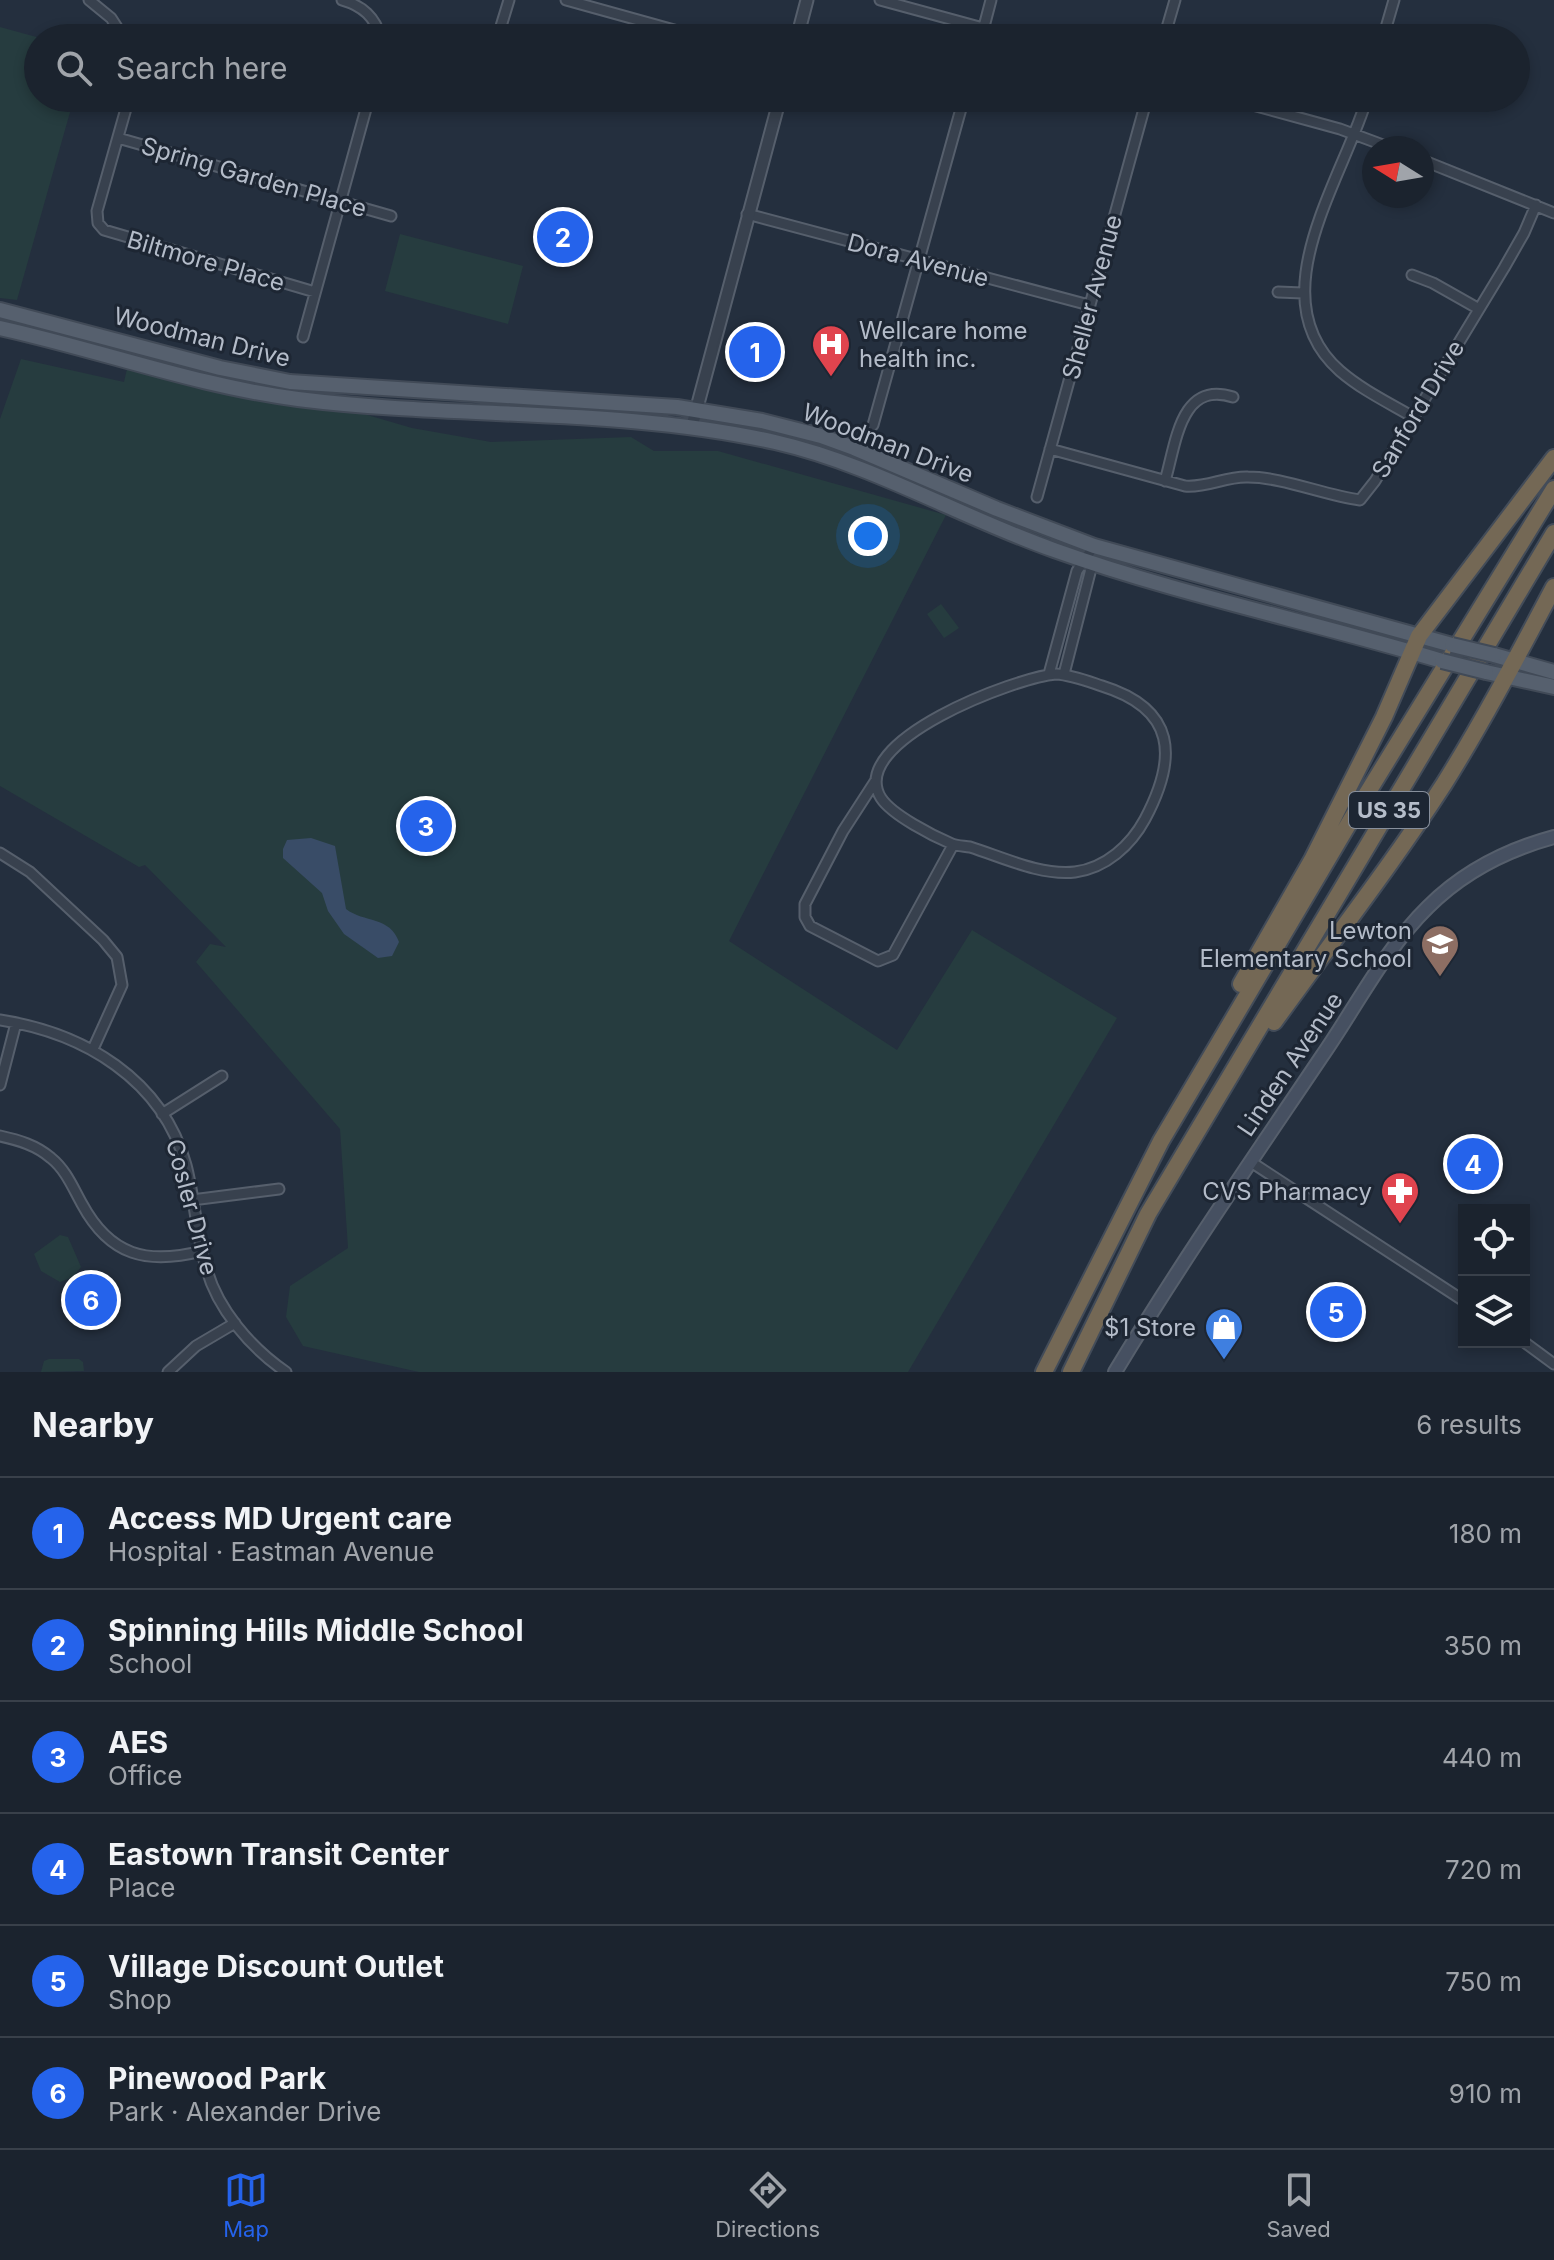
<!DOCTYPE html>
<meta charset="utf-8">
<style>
:root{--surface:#1b232e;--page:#242b36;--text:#f1f3f6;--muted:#a0a4aa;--line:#39404a;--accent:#2563eb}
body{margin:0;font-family:Inter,sans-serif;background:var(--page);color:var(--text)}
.controls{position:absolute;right:24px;bottom:24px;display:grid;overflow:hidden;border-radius:0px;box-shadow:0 4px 12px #0003}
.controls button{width:72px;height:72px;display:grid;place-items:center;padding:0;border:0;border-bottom:2px solid var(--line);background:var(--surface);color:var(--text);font:40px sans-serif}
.compass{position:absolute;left:1362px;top:136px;width:72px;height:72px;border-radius:50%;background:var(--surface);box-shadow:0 4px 12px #0003;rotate:281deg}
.you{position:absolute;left:868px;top:536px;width:28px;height:28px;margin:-20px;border:6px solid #fff;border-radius:50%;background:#1a73e8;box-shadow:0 0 0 12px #1a73e833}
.badge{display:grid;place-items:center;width:52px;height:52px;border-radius:50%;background:var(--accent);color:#fff;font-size:26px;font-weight:700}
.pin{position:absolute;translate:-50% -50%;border:4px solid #fff;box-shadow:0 2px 8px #0006}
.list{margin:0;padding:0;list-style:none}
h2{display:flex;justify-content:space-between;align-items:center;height:104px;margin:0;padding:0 32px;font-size:34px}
h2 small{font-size:26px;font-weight:400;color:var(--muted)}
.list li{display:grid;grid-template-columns:52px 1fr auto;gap:24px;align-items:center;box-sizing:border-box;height:112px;padding:0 32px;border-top:2px solid var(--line)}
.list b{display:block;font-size:30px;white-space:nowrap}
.list p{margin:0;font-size:26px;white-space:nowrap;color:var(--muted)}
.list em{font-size:26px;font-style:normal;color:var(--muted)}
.icon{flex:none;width:44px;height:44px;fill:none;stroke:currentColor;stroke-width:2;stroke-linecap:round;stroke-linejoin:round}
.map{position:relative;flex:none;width:1554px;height:1372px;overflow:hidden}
.search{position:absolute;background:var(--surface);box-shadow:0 4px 12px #0003;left:24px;right:24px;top:24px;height:88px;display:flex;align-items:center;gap:20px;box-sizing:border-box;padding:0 28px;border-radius:44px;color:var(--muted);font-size:30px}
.sheet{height:776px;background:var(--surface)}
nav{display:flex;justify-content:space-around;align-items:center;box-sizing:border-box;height:112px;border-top:2px solid var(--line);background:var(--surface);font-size:22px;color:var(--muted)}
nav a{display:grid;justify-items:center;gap:4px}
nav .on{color:var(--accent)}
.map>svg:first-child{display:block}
</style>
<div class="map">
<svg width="1554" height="1372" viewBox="0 0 1554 1372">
<rect width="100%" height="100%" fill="#242f3e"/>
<!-- green -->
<path fill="#263c3f" d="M0 27 40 38 38 98H74L17 300 0 298Z
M400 234 523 266 508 324 385 291Z
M21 359 124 382 127 369 225 394 364 414 412 428 491 442 631 437 654 451H718L946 515 729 941 897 1050 972 930 1117 1018 908 1372H419L303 1346 286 1317 290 1286 348 1248 340 1129 196 962 210 944 226 947 145 865 139 867 0 786V419Z
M941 604 959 628 944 638 927 614Z
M60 1235 68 1237 81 1267 73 1277 60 1282 41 1271 34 1254Z
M49 1359H79L83 1362 84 1371 41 1372 44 1361Z"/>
<!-- water -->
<path fill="#394c67" d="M311 838 335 846 346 909C364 923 390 916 399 942L392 956 378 958 344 934 328 911 322 893 283 858V849L287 840Z"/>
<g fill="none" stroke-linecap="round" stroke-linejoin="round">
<defs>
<path id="minor" d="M89 0 111 18 124 38
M342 0C363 6 375 17 381 38
M566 0 703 38
M880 0 983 28
M498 36 509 0
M981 38 991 0
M1164 38 1175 0
M1383 38 1394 0
M129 98 97 211 98 223 104 230 315 292
M334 98 367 107
M1227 98 1340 129 1391 148
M1367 98C1343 180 1257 298 1340 371 1362 390 1389 403 1413 417
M118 138 391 216
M1422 160 1554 213
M747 214 1089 305
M1412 275 1433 283 1479 309
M1278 292 1303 293
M303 337 369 98
M873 425 964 98
M1050 449 1185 486C1207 488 1226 476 1248 477 1282 477 1324 495 1360 500L1375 481 1504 268 1524 233 1536 205
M1165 481C1176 444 1180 380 1233 397
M1037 497 1147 98
M1049 674 1077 571 1094 546
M1056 674C1072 675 1087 681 1102 686 1176 709 1178 757 1145 819 1131 845 1106 868 1075 872 1041 876 1002 857 970 847 964 846 957 846 952 844 933 836 892 815 881 798 845 741 1017 677 1056 674Z
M1064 674 1093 561
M876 780 843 831 805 904V917L810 926 878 961 893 955 953 845
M0 853 30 872 103 940 117 957 122 985 93 1049
M0 1020C84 1033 162 1079 186 1165 195 1199 196 1234 206 1267 217 1309 251 1348 286 1372
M0 1085 16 1023
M162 1114 222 1076
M0 1136C18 1140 36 1145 51 1158 66 1170 73 1188 82 1204 110 1256 147 1265 202 1251
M1251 1162 1464 1301
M192 1200 279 1189
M1524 1342 1554 1364
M168 1372 196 1346 235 1323"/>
<path id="tertiary" d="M797 38 807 0
M692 426 780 98"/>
<path id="secondary" d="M1115 1372C1180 1264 1252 1160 1322 1056 1356 1007 1385 949 1428 907 1463 872 1506 850 1554 837"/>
<path id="primary" d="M0 310 220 368 290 382 677 407 762 421 821 436 854 448 997 509 1094 546 1452 645
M0 328C100 350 197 386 298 399 456 419 619 407 775 442 872 464 960 517 1054 550 1180 595 1313 622 1442 661
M1494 655 1554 672
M1486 672 1554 687"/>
<path id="motorway" d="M1241 984 1312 860 1384 717 1419 636 1554 458
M1274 1022C1331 943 1391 866 1444 784 1484 720 1519 653 1554 587
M1044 1372 1161 1141 1355 813 1554 489
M1071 1372 1148 1214 1554 533"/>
</defs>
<!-- minor casing -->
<use href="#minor" stroke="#565f6c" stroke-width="13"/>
<!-- tertiary casing -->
<use href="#tertiary" stroke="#565f6c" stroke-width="15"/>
<!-- secondary casing -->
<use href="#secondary" stroke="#565f6c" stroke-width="16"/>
<!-- primary casing -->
<use href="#primary" stroke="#414a57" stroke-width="18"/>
<!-- motorway casing -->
<use href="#motorway" stroke="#434c59" stroke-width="20"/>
<!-- minor -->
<use href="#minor" stroke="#38414e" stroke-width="9"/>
<!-- tertiary -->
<use href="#tertiary" stroke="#38414e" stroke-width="11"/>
<!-- secondary -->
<use href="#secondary" stroke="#465061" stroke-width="12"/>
<!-- primary -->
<use href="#primary" stroke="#56606e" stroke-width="14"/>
<!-- motorway -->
<use href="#motorway" stroke="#746855" stroke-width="16"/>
<defs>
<path id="primary-bridge" d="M1452 645 1494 655
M1442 661 1486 672"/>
</defs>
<!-- primary-bridge casing -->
<use href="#primary-bridge" stroke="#414a57" stroke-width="18" stroke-linecap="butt"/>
<!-- primary-bridge -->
<use href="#primary-bridge" stroke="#56606e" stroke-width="14"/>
</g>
<!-- icons -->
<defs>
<symbol id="hospital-pin" viewBox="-11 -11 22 30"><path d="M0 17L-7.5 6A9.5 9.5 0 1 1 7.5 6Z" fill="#e0444e" stroke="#1d2633"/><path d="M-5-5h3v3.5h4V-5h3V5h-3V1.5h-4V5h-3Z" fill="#fff"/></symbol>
<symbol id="school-pin" viewBox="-11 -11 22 30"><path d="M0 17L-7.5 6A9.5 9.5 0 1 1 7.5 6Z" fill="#8d6e63" stroke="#1d2633"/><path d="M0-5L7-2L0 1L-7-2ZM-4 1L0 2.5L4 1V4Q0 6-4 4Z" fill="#fff"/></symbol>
<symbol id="pharmacy-pin" viewBox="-11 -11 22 30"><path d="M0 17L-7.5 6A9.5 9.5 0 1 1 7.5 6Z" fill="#e0444e" stroke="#1d2633"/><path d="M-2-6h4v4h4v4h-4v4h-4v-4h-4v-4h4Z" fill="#fff"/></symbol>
<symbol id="shop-pin" viewBox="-11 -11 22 30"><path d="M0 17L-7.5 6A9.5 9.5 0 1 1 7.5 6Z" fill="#3f7fe0" stroke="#1d2633"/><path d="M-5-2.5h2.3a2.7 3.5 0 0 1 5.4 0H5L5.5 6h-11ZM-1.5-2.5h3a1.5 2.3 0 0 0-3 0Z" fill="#fff"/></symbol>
</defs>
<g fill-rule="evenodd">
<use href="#hospital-pin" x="809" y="322" width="44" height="60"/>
<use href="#school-pin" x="1418" y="922" width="44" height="60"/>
<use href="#pharmacy-pin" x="1378" y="1169" width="44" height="60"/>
<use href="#shop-pin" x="1202" y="1305" width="44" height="60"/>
</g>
<g text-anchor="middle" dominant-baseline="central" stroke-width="6" stroke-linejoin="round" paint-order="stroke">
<!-- shield labels -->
<rect fill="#1d2633" stroke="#878f9c" stroke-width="2" x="1349" y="792" width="80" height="36" rx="6"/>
<g font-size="22" font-weight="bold" fill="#b4bcc9">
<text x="1389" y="810">US 35</text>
</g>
<!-- street labels -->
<g font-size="24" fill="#b4bcc9" stroke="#1d2633">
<text transform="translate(254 177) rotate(16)">Spring Garden Place</text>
<text transform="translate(918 260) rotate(15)">Dora Avenue</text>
<text transform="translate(206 261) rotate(16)">Biltmore Place</text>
<text transform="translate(1092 297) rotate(-75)">Sheller Avenue</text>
<text transform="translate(202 337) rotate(14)">Woodman Drive</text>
<text transform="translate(1418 409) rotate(-59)">Sanford Drive</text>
<text transform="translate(888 443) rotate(21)">Woodman Drive</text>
<text transform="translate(1290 1064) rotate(-56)">Linden Avenue</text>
<text transform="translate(192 1207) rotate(75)">Cosler Drive</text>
</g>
<!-- poi labels -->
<g font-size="24" fill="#b4bcc9" stroke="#1d2633" text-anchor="end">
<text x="859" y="330" text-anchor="start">Wellcare home<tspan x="859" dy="28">health inc.</tspan></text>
<text x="1412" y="930">Lewton<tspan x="1412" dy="28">Elementary School</tspan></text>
<text x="1372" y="1191">CVS Pharmacy</text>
<text x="1196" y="1327">$1 Store</text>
</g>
</g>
</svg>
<div class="controls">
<button><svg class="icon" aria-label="locate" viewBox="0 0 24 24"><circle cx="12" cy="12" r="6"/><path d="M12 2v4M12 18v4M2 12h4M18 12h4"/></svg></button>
<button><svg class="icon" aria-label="layers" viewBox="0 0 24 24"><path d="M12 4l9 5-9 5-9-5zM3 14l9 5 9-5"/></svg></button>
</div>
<svg class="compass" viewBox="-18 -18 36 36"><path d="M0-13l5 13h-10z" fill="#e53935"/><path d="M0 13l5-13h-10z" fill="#a0a4aa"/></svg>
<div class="you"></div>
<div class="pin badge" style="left:755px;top:352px">1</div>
<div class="pin badge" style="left:563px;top:237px">2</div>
<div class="pin badge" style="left:426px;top:826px">3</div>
<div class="pin badge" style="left:1473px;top:1164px">4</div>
<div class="pin badge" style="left:1336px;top:1312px">5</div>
<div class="pin badge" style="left:91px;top:1300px">6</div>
<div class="search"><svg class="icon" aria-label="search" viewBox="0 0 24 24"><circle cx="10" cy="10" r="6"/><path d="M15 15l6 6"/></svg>Search here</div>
</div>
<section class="sheet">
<h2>Nearby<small>6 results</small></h2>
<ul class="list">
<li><span class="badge">1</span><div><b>Access MD Urgent care</b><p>Hospital · Eastman Avenue</p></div><em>180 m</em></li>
<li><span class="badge">2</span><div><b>Spinning Hills Middle School</b><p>School</p></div><em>350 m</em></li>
<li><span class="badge">3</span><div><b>AES</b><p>Office</p></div><em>440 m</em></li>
<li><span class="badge">4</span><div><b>Eastown Transit Center</b><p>Place</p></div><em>720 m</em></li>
<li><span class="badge">5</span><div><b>Village Discount Outlet</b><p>Shop</p></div><em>750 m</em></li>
<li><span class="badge">6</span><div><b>Pinewood Park</b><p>Park · Alexander Drive</p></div><em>910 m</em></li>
</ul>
</section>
<nav>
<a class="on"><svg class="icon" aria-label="map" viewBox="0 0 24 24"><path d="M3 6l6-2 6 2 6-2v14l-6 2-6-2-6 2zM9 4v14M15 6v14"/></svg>Map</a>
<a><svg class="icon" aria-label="directions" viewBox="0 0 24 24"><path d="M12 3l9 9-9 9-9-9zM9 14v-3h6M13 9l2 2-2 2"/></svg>Directions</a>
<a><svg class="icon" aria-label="saved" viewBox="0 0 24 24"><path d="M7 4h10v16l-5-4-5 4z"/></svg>Saved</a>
</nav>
